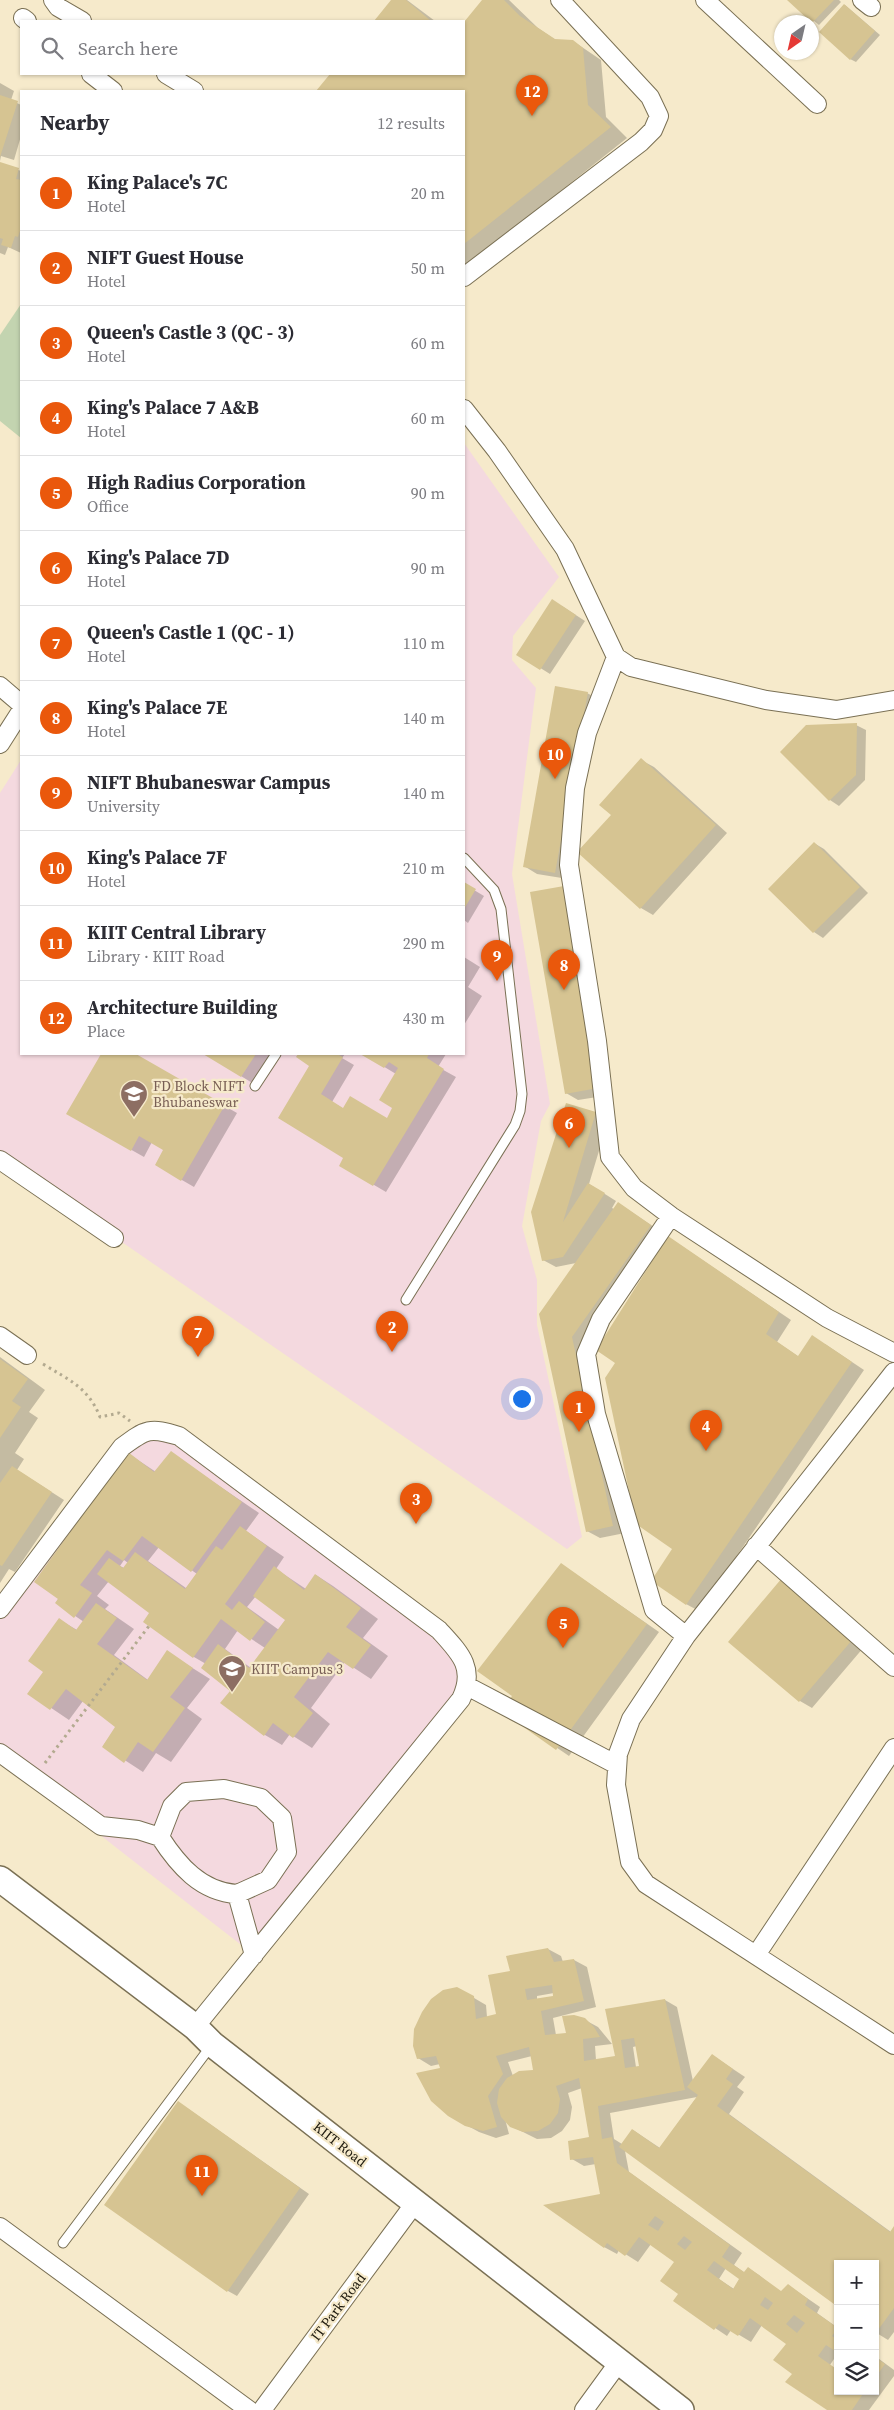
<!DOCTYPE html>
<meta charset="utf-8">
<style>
:root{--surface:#fff;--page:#f2f2f3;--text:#2b2b33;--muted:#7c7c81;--line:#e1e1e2;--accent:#ea580c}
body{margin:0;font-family:"Source Serif 4",serif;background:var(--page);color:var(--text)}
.controls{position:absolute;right:15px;bottom:15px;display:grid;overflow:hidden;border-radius:0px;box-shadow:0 1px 4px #0004}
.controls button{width:45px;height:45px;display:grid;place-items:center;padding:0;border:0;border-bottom:1px solid var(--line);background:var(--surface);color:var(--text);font:25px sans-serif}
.compass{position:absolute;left:774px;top:15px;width:45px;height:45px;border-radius:50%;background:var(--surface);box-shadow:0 1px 4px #0004;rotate:214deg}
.you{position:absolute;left:521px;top:1398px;width:18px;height:18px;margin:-12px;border:4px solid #fff;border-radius:50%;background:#1a73e8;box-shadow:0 0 0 8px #1a73e833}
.badge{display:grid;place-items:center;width:32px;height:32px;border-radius:50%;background:var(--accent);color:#fff;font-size:16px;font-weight:700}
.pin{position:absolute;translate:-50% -41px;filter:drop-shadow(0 1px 2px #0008)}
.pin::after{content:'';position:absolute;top:26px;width:18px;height:15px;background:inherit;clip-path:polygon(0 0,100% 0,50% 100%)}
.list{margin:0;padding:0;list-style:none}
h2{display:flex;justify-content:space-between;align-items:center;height:65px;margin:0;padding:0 20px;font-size:21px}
h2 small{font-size:16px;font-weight:400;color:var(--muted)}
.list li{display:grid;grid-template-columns:32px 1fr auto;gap:15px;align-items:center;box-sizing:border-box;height:75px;padding:0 20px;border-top:1px solid var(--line)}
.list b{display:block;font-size:19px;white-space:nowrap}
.list p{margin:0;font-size:16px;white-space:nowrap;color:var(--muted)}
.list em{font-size:16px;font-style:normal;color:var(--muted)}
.icon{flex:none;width:28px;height:28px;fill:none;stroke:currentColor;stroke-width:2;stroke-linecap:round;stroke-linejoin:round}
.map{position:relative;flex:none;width:894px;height:2410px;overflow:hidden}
.search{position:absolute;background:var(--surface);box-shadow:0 1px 4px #0004;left:20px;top:20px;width:445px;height:55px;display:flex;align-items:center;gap:12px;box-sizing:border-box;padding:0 18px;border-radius:0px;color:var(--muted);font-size:19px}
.panel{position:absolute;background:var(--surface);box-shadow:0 1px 4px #0004;left:20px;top:90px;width:445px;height:965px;border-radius:0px}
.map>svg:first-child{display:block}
</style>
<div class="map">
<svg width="894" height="2410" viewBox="0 0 894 2410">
<rect width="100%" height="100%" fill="#f6eacb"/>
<!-- education -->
<path fill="#f4d9df" d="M464 443 559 577 513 636 512 660 536 688 512 874 550 1104 541 1121 522 1226 537 1280V1325L582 1537 567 1549 0 1158V793L21 760V1054H464Z
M157 1429 439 1630 467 1686 254 1955 0 1757V1609L122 1447Z"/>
<!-- green -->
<path fill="#c3d4b0" d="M21 304V438L0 421V335Z"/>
<!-- shadow -->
<path fill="#0003" fill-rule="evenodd" d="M393 0H407L435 21H375Z
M483 0H509L538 28 557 41H573L601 60 606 117 627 138 464 268V91H317L332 74H464V24Z
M789 0H839L841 2 819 25Z
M845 5 880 35 856 62 850 59Z
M0 83 14 91 11 100 21 105V136L14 160 1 156 0 161Z
M0 163 21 171V253L8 247 5 255 0 253Z
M562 606 585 621 550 674 518 654Z
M587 693 600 700 568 879 537 874 524 866Z
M856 725 866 730 865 780 839 806 830 800 781 752Z
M641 760 654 767 727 833 653 915 641 908 612 815Z
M814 843 824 849 868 893 823 938 814 932 770 888Z
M464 884 484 896 468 923 464 920Z
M563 888 610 1095 578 1100 566 1093Z
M464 957 480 967 468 987 482 996 464 1025Z
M102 1054H134L237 1113 194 1187 156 1165 165 1150 152 1142 144 1157 68 1114Z
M205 1054H273L254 1084Z
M300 1054H345L342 1058 354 1065 332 1102 344 1109 387 1119 394 1108 396 1074 363 1054H446L438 1067 456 1077 386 1192 340 1165 345 1157 279 1118 311 1065 298 1057Z
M567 1104 596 1114 608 1121 589 1184 616 1201 612 1208 614 1209 618 1203 663 1233 584 1345 625 1533 600 1538 587 1531 541 1314 576 1263 556 1267 543 1260Z
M680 1245 791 1320 777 1342 799 1357 825 1344 864 1370 699 1611 686 1604 674 1549 617 1363Z
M0 1357 45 1390 29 1412 38 1418 15 1453 24 1459 17 1470 64 1500 15 1572 9 1569 0 1583Z
M171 1453 259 1513 246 1531 284 1557 276 1569 306 1589 316 1575 333 1586 378 1619 363 1638 388 1656 371 1679 345 1662 311 1708 330 1724 312 1748 290 1734 282 1745 265 1735 232 1691 206 1664 194 1657 151 1613 109 1581 97 1596 109 1605 105 1609 134 1629 114 1655 148 1680 167 1652 210 1679 187 1708 202 1719 171 1762 156 1753 143 1772 103 1746 117 1726 83 1701 69 1720 29 1693 45 1672 60 1620 77 1630 84 1622 56 1603 129 1454 156 1472ZM159 1547 197 1574 186 1588 148 1561ZM124 1560 128 1563 124 1568 120 1566ZM256 1596 287 1620 279 1630 247 1607ZM238 1630 265 1648 251 1668 225 1649Z
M561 1564 659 1632 569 1756 503 1711 513 1696Z
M782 1580 864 1647 812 1708 800 1701Z
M548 1949 561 1956 563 1962 574 1960 587 1967 596 2007 553 2018 556 2035H568L585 2020 598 2027 612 2044 595 2046 596 2060 616 2057 607 2010 665 2000 677 2007 693 2081 712 2055 745 2077 737 2087 744 2092 729 2114 891 2232 894 2228V2332L888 2340 875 2332V2264L625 2151 629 2172 742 2253 734 2265 745 2273 748 2268 759 2275 785 2296 788 2285 820 2307 817 2313 838 2328V2353L830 2365 838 2391H875V2356L894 2370V2376L869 2410H829L793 2374 788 2343 762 2325 751 2342 731 2330 727 2336 675 2301 679 2294 676 2261 651 2244 638 2262 619 2250 617 2254 604 2247 601 2195 596 2164 584 2166 572 2159 590 2138 582 2088 568 2093 572 2107 570 2120 562 2131 551 2138 537 2139 511 2126 505 2119 509 2134 496 2138 479 2132 448 2115 432 2100 418 2074 442 2069 440 2064 431 2066 418 2058 457 1988 486 2005 487 2017 497 2015 511 1972ZM554 1993 555 1997 537 2000V1996ZM637 2046 640 2067H636L633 2047ZM532 2056 534 2071 513 2076 508 2062ZM697 2097 660 2148 633 2130 622 2144 614 2139 610 2113ZM726 2268 741 2278 734 2289 719 2279Z
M187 2108 309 2194 237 2296 228 2291Z"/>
<!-- building -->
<path fill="#d6c492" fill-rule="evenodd" d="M391 0H406L431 21H374Z
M482 0H504L520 16 555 39 573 40 583 48 588 105 611 127 464 244V91H316L330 74H464V22Z
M787 0H834L812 23Z
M844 4 875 31 850 60 819 32Z
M0 95 18 101 0 157Z
M0 162 19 168 16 179 21 180V228L18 237 15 236 11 248 1 245 3 239 0 238Z
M552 599 576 615 540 670 516 655Z
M555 686 588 692 555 873 523 867Z
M857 723 856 775 829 801 780 752 806 725Z
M641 758 716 825 640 909 577 852 611 815 599 805Z
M814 842 860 887 813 933 768 889Z
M464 882 476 889 464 909Z
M564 886 598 1088 565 1094 530 892Z
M101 1054H136L225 1105 181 1181 155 1165 163 1150 139 1136 131 1151 66 1114Z
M203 1054H256L241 1077Z
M298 1054H337L343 1057 321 1094 343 1108 350 1096 387 1118 392 1108 379 1100 398 1068 389 1062 384 1068 360 1054H429L427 1058 444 1069 373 1186 339 1166 343 1158 278 1118 309 1066 296 1057Z
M566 1103 596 1112 563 1222 588 1183 605 1193 563 1257 542 1261 531 1212Z
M618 1202 651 1225 572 1337 613 1526 586 1532 539 1314Z
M668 1236 779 1312 766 1334 798 1356 812 1335 852 1362 686 1605 651 1581 672 1549 636 1524 605 1378 615 1363 596 1350Z
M0 1359 28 1379 12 1401 21 1407 0 1438Z
M171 1451 242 1502 191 1572 142 1536 123 1561 107 1550 80 1585 92 1593 74 1618 55 1603 58 1599 34 1582 128 1452 154 1472Z
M12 1466 52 1492 2 1566 0 1565V1483Z
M240 1526 267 1546 225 1604 232 1610 239 1601 265 1622 250 1641 221 1619 193 1658 143 1622 149 1613 97 1574 109 1558 123 1568 135 1552 185 1589 216 1546 222 1550Z
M561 1563 647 1624 556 1750 501 1711 512 1696 477 1671Z
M274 1566 304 1590 315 1574 361 1608 346 1627 371 1645 353 1669 328 1652 294 1697 313 1713 293 1738 273 1723 264 1736 220 1703 230 1691 201 1668 218 1644 249 1668 285 1620 253 1596Z
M782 1578 853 1639 799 1702 728 1642Z
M96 1603 117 1618 97 1644 147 1680 167 1650 193 1668 170 1697 185 1708 153 1752 138 1742 124 1763 102 1747 115 1727 66 1689 50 1710 27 1694 43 1672 28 1661 59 1618 76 1630Z
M548 1948 554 1962 574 1959 584 2001 541 2011 545 2035 566 2033 562 2016 574 2015 585 2018 594 2027 600 2037 583 2039 584 2061 615 2056 605 2009 665 1999 685 2090 598 2106 602 2139 612 2137 617 2163 730 2245 722 2257 744 2272 748 2267 781 2291 788 2284 808 2299 805 2305 838 2328 832 2336 838 2340V2353L826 2345 818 2356 838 2370V2391H865L852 2410H827L785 2382 792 2374 773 2360 786 2344 750 2318 738 2336 719 2324 714 2330 673 2301 678 2294 660 2281 674 2262 639 2237 625 2256 607 2243 604 2248 543 2205 600 2194 593 2157 570 2160 568 2141 589 2137 579 2078 556 2086 560 2099 558 2113 550 2124 538 2131 523 2132 510 2127 501 2117 497 2103 499 2089 507 2078 519 2071 533 2070 529 2047 496 2056 503 2074 488 2096 497 2127 483 2131 465 2126 448 2116 431 2101 416 2073 440 2068 436 2056 417 2059 413 2046 414 2029 422 2012 431 1999 443 1990 457 1987 474 1996 476 2019 496 2014 488 1975 510 1971 506 1956ZM552 1985 553 1996 527 2000 525 1989ZM634 2038 639 2066 625 2068 621 2040ZM655 2216 664 2222 658 2231 648 2225ZM684 2236 692 2242 685 2250 677 2244ZM714 2261 739 2279 733 2289 707 2270ZM765 2297 773 2303 768 2310 760 2305ZM794 2315 805 2323 797 2333 786 2324Z
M712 2054 733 2069 726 2079 733 2084 717 2106 890 2232 894 2226V2308L875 2334V2264H838V2307L619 2147 632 2129 659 2148 698 2095 687 2087Z
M178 2101 300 2188 227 2292 104 2205Z
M875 2357 885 2364 875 2378Z"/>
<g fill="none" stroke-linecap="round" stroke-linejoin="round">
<defs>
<path id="service" d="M255 1086 276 1054
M406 1300 515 1125 520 1111 522 1094 501 909 494 890 464 858
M63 2243 211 2046"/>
<path id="minor" d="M53 0 58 7 82 21
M705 0 817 104
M862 0 871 7
M23 18 27 21
M91 74 113 91
M166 74 194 91
M464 277 641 142 653 130 659 116 650 97 560 0
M464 409 497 451 565 549 616 657 631 667 766 700 836 710 894 700
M616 657 587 733 575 788 569 865 597 1041 610 1157 634 1188 671 1216 827 1318 894 1353
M0 686 21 704
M0 744 21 711
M0 1160 114 1238
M671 1216 601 1319 586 1354 596 1414 654 1610 686 1636
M0 1336 27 1355
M894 1372 686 1636 631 1719 618 1754 616 1785 630 1862 646 1884 894 2045
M756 1546 894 1667
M0 1609 122 1447C146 1429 150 1427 179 1436L439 1630C460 1653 476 1668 461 1699L195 2027
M467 1686 617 1765
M0 1753 101 1826 138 1830 160 1837C178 1865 201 1892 237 1894L254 1955
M160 1837 172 1806 186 1792 224 1789 261 1798 282 1818 287 1852 268 1880 237 1894
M756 1955 894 1748
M0 2227 249 2410
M262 2410 415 2203
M584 2410 619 2362"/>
<path id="secondary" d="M0 1879 195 2027 212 2044 681 2410"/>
</defs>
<!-- service casing -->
<use href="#service" stroke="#7a7054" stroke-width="11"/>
<!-- minor casing -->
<use href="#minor" stroke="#7a7054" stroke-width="20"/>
<!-- secondary casing -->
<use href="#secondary" stroke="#7a7054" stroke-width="28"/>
<!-- path -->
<path stroke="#b3aa90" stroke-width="3" stroke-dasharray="2.5 4" stroke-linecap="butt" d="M43 1364C69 1380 88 1387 100 1417L119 1413 130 1421
M45 1763 149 1626"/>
<!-- service -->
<use href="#service" stroke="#fff" stroke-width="9"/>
<!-- minor -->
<use href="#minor" stroke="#fff" stroke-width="18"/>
<!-- secondary -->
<use href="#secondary" stroke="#fff" stroke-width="25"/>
</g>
<!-- icons -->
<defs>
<symbol id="university-pin" viewBox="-11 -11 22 30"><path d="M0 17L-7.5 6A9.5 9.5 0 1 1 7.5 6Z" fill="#8d6e63" stroke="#f6eacb"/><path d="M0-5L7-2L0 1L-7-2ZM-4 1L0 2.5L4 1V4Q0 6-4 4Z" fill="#fff"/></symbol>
</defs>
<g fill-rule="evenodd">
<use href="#university-pin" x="118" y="1078" width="32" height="43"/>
<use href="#university-pin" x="216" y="1653" width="32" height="43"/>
</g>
<g text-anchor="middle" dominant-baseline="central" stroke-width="4.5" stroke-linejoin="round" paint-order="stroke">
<!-- education labels -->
<g font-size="14" fill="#785e54" stroke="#f6eacb" text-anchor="start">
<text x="153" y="1086">FD Block NIFT<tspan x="153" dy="16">Bhubaneswar</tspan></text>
<text x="251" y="1669">KIIT Campus 3</text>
</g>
<!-- street labels -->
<g font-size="14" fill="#1f1b0f" stroke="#f6eacb">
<text transform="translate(340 2144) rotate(38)">KIIT Road</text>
<text transform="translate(338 2307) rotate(-53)">IT Park Road</text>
</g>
</g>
</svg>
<div class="controls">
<button>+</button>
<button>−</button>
<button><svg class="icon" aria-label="layers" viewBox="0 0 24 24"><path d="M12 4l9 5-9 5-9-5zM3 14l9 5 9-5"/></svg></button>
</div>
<svg class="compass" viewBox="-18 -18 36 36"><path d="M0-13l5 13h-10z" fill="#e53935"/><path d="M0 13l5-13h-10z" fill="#7c7c81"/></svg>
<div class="you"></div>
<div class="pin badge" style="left:579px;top:1432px">1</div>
<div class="pin badge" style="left:392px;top:1352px">2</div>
<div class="pin badge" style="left:416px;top:1524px">3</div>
<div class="pin badge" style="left:706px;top:1451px">4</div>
<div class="pin badge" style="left:563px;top:1648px">5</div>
<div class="pin badge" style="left:569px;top:1148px">6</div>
<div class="pin badge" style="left:198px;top:1357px">7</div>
<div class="pin badge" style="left:564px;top:990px">8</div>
<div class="pin badge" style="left:497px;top:981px">9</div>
<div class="pin badge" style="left:555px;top:779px">10</div>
<div class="pin badge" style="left:202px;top:2196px">11</div>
<div class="pin badge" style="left:532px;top:116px">12</div>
<div class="search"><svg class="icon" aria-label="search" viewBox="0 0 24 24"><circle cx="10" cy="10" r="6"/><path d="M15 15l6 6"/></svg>Search here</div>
<section class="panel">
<h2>Nearby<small>12 results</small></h2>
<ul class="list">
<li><span class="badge">1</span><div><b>King Palace's 7C</b><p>Hotel</p></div><em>20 m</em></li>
<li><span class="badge">2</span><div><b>NIFT Guest House</b><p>Hotel</p></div><em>50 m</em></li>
<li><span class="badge">3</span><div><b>Queen's Castle 3 (QC - 3)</b><p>Hotel</p></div><em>60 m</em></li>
<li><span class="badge">4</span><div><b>King's Palace 7 A&amp;B</b><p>Hotel</p></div><em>60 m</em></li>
<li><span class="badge">5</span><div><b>High Radius Corporation</b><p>Office</p></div><em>90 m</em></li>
<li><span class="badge">6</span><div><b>King's Palace 7D</b><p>Hotel</p></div><em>90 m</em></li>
<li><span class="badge">7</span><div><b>Queen's Castle 1 (QC - 1)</b><p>Hotel</p></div><em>110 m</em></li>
<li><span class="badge">8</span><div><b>King's Palace 7E</b><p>Hotel</p></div><em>140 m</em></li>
<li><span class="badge">9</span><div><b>NIFT Bhubaneswar Campus</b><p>University</p></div><em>140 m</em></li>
<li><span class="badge">10</span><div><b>King's Palace 7F</b><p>Hotel</p></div><em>210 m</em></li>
<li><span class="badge">11</span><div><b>KIIT Central Library</b><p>Library · KIIT Road</p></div><em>290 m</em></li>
<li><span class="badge">12</span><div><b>Architecture Building</b><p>Place</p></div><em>430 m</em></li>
</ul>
</section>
</div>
